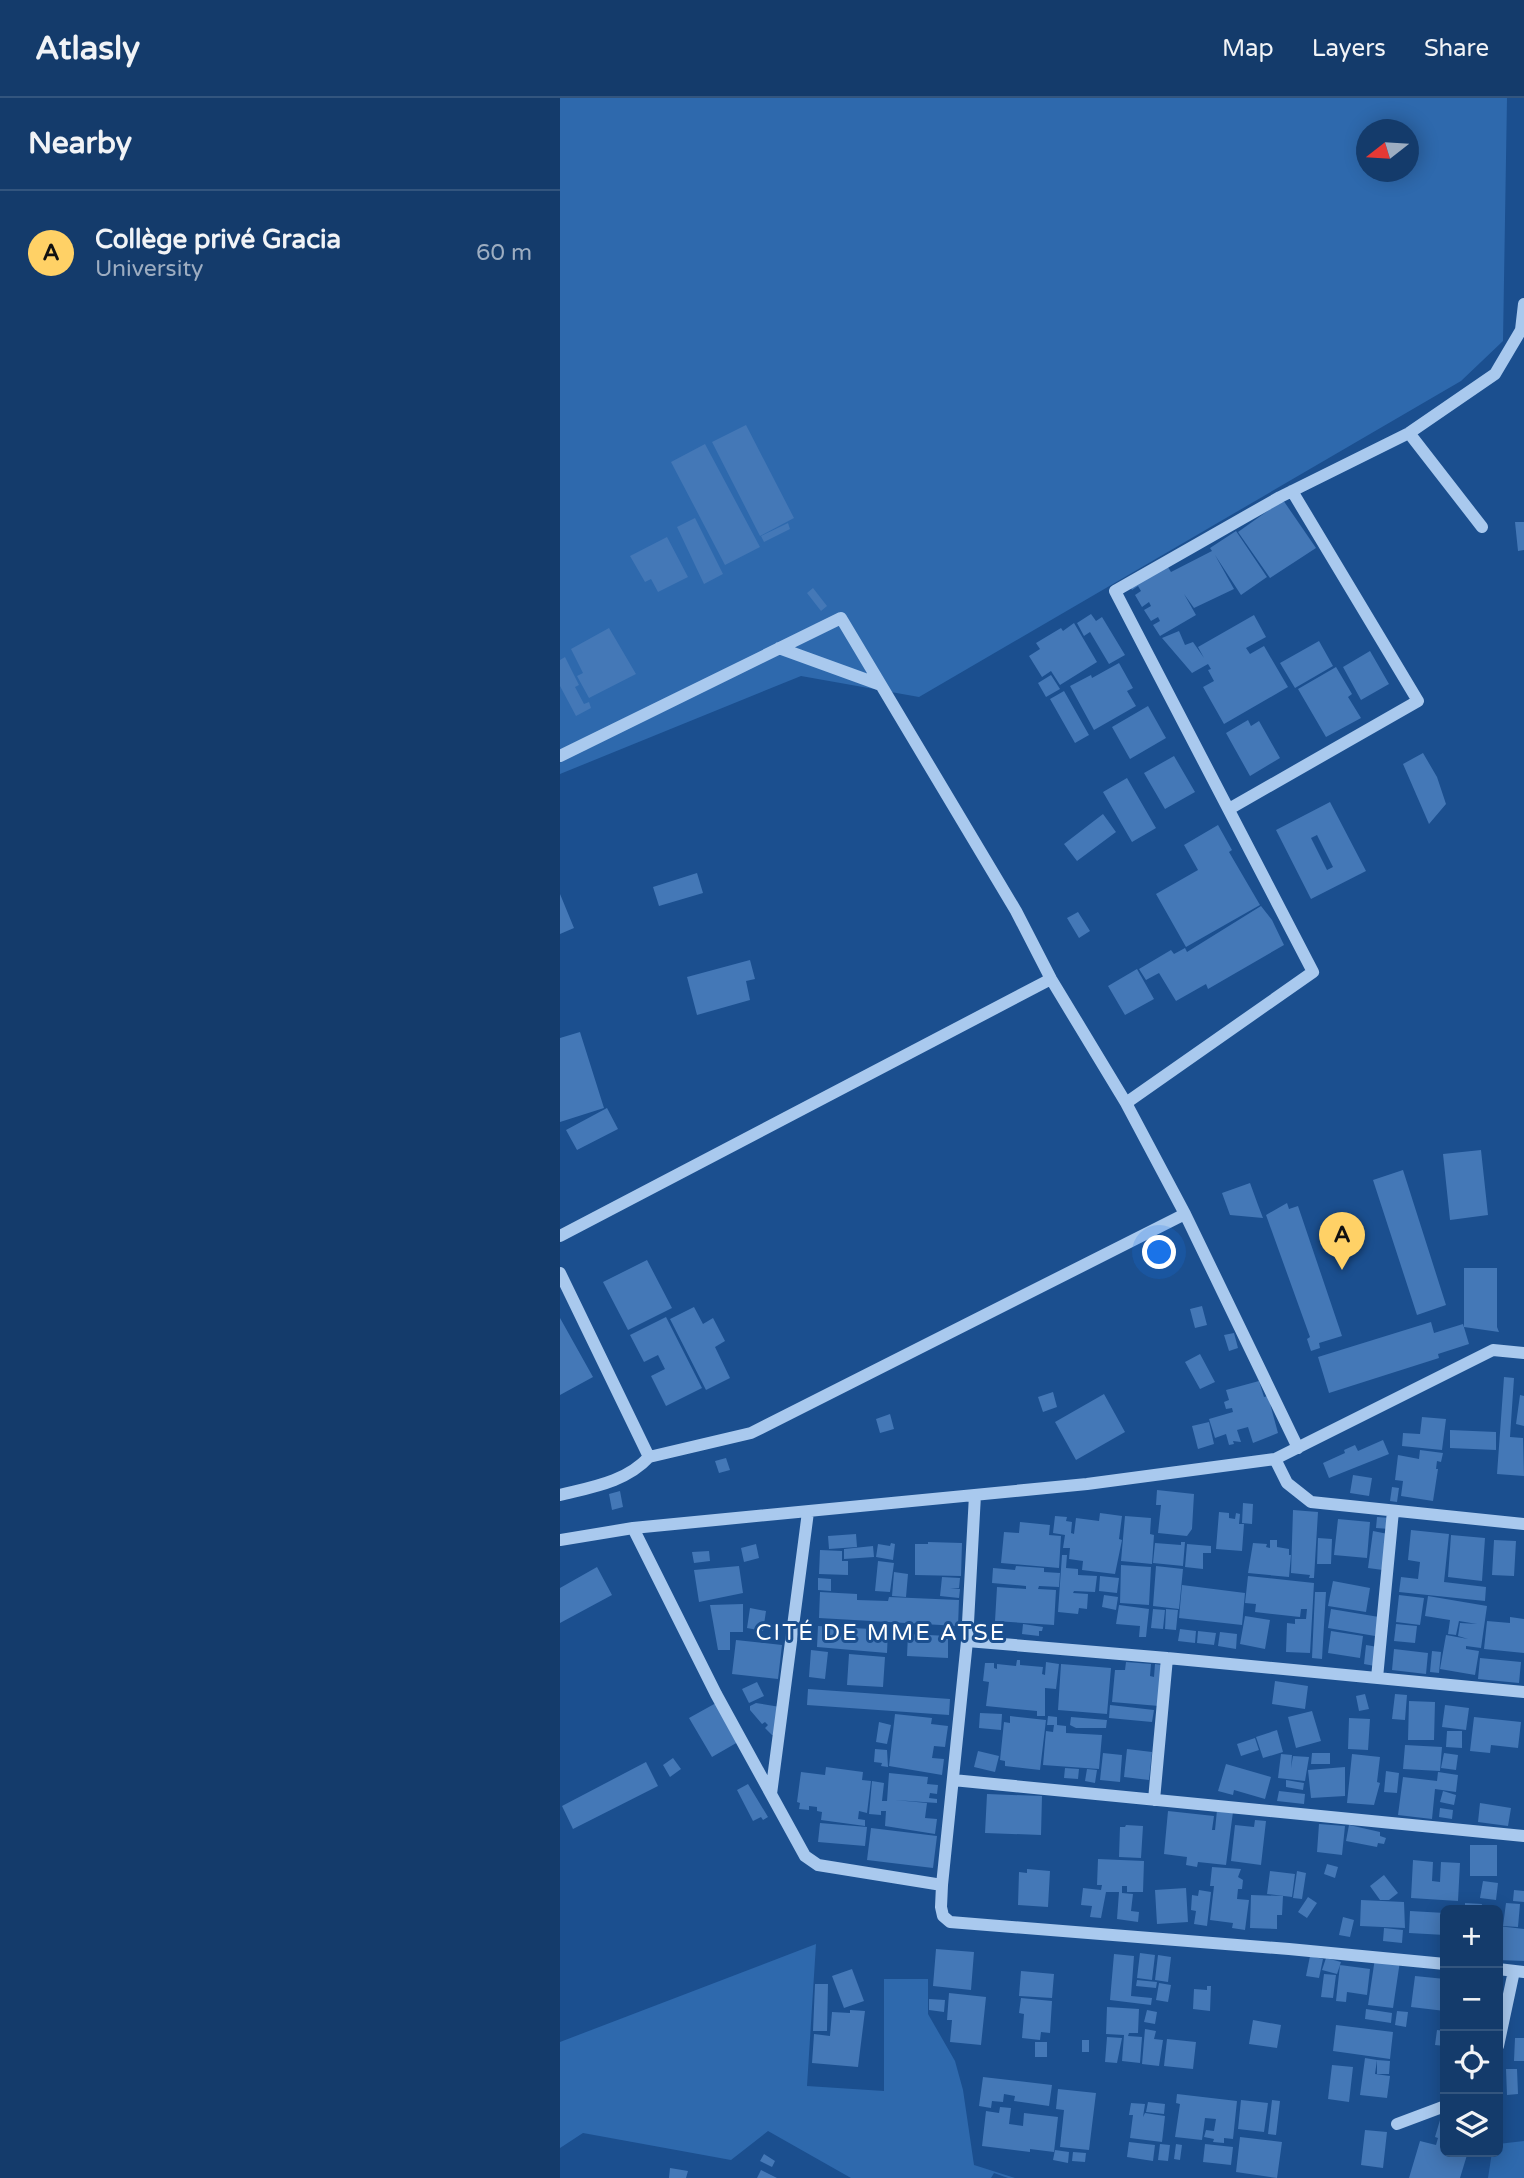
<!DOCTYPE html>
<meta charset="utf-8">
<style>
:root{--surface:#143b6b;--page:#1d4271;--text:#f1f3f6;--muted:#9dadc1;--line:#33557e;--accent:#ffd166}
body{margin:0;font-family:"Varela Round",sans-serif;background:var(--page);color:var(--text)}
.controls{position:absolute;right:21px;bottom:21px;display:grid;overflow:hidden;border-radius:10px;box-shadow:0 4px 18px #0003}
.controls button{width:63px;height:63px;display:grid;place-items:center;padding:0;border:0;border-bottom:2px solid var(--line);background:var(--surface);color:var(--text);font:35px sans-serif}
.compass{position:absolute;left:796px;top:21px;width:63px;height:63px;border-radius:50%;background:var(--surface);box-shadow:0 4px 18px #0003;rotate:253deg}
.you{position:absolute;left:600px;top:1155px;width:24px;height:24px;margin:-18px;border:5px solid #fff;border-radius:50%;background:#1a73e8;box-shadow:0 0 0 10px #1a73e833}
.badge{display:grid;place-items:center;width:46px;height:46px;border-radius:50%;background:var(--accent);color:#111;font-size:23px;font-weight:700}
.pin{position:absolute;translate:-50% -58px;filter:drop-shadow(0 2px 4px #0008)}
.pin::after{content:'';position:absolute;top:37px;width:24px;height:21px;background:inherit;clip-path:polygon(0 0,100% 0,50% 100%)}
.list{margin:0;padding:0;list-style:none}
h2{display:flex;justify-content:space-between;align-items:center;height:91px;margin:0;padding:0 28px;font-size:30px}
h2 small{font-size:23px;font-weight:400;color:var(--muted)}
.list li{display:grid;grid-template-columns:46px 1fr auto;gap:21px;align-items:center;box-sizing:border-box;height:126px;padding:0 28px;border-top:2px solid var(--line)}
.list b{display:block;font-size:26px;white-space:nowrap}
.list p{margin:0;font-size:23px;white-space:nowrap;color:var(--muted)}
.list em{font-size:23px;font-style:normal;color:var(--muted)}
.icon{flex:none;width:38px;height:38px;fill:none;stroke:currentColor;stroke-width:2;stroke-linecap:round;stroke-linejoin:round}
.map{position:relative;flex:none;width:964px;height:2080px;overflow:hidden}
header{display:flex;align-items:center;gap:42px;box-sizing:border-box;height:98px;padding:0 35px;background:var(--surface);border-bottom:2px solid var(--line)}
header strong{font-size:33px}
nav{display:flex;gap:38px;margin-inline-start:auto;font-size:24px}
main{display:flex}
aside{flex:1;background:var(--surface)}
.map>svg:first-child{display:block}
</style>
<header>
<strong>Atlasly</strong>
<nav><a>Map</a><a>Layers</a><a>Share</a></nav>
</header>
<main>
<aside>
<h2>Nearby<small></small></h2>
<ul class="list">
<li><span class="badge">A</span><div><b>Collège privé Gracia</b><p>University</p></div><em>60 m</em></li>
</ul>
</aside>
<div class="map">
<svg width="964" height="2080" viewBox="0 0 964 2080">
<rect width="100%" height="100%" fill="#1b4f8f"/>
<!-- green -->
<path fill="#2e69ad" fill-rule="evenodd" d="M0 0H947L943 243 901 283 359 599 241 578 0 676ZM806 32H848V74H806Z
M256 1846 247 1988 324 1993V1881H368V1916L395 1963 403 1992 414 2067 455 2080H448L434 2075 431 2080H291L208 2033 171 2062 23 2035 0 2050V1944Z
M964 2043V2080H928L932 2054H938V2046Z"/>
<!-- building -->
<path fill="#4478b7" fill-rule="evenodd" d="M186 327 234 420 200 438 152 344Z
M145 346 200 449 165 467 111 364Z
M723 402 756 450 710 480 678 434Z
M135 420 163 476 144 486 117 429Z
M955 424H964V452L958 453Z
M228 425 230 431 204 444 201 438Z
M676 433 707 479 681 497 655 457 674 491 634 510 624 496 636 517 600 538 593 527 600 523 598 519 591 523 584 512 591 508 589 504 582 509 575 497 581 493 578 488 572 492 570 488 606 466 611 474 650 454 652 453 650 450Z
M107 439 128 479 98 494 91 481 85 484 70 458Z
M253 490 267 508 261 513 247 495Z
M531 516 536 523 542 519 565 557 549 566 530 534 524 538 517 525Z
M694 517 706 539 686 550 690 556 704 548 728 589 664 626 643 589 654 583 648 572 651 571 648 566 632 575 602 540 619 533 625 547 633 544 644 560 638 549Z
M514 525 537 564 500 587 491 573 482 579 469 558 480 551 476 545 501 530 503 533Z
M49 530 76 576 29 600 17 578 23 575 11 551Z
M759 543 773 568 735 590 720 565Z
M810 553 829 586 801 602 783 569Z
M5 559 19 587 15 589 24 606 29 604 31 610 16 618 0 588V562Z
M559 565 573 590 567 593 576 608 534 632 510 588 531 577 532 580Z
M776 569 792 596 788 599 801 620 766 639 738 591Z
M491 577 500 591 486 599 478 585Z
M504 593 529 637 515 645 490 601Z
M588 608 606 640 570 661 552 629Z
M688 622 691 628 699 623 720 660 690 678 666 635Z
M863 655 877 679 886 706 869 726 843 666Z
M614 658 635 694 605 711 584 675Z
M567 680 596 730 572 744 543 694Z
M770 704 806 773 751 801 716 732ZM757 737 773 769 767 772 751 740Z
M543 716 556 734 517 763 504 746Z
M658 727 672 752 669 754 700 807 626 849 596 796 638 772 624 747Z
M137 775 143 795 99 808 93 789Z
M0 796 14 830 0 836Z
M701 808 712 822 724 847 648 891 646 886 616 903 599 875 586 882 579 871 611 852 614 856 625 850 627 854Z
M518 814 530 833 519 840 507 820Z
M190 862 195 881 186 883 190 902 137 917 127 879Z
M577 871 594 901 565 917 548 888Z
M20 934 44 1010 0 1024V940Z
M47 1010 58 1031 17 1052 6 1032Z
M921 1052 928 1117 890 1122 883 1056Z
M843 1072 886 1207 857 1217 813 1082Z
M690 1085 698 1107 703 1120 670 1117 662 1095Z
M727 1105 729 1111 738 1108 782 1238 759 1245 760 1250 751 1253 747 1241 750 1239 706 1117Z
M87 1162 112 1210 68 1232 43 1184Z
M904 1170H937V1229L939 1234 904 1229Z
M642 1208 647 1227 635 1230 630 1211Z
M134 1209 143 1226 153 1220 165 1243 155 1249 170 1280 146 1292 110 1221Z
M106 1219 142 1290 106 1308 91 1278 105 1271 98 1257 84 1264 70 1237Z
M0 1220 33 1279 0 1297Z
M871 1224 874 1235 903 1226 909 1246 878 1256 879 1260 769 1295 758 1259Z
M674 1235 678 1250 669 1253 664 1237Z
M640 1256 655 1284 640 1291 625 1264Z
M944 1279 954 1280 950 1339 963 1340 964 1378 937 1376Z
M699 1283 704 1299 708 1298 718 1335 693 1345 688 1329 677 1332 681 1344 673 1343 674 1346 669 1347 666 1336 655 1340 649 1321 673 1314 672 1310 666 1311 664 1304 669 1302 666 1292Z
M493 1294 497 1309 483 1314 478 1299Z
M544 1296 565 1334 516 1362 495 1324Z
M960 1297 964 1298V1328L956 1326Z
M330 1316 334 1331 320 1335 316 1321Z
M862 1319 886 1321 882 1352 842 1348 843 1335 860 1336Z
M649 1324 654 1346 638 1351 632 1328Z
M890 1332 936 1334V1352L890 1350Z
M823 1342 829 1356 769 1380 763 1365 785 1355 784 1352 795 1347 798 1353Z
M860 1352 883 1355 881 1364 877 1363 876 1371H878L873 1403 841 1398 843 1383 835 1382 838 1357 859 1361Z
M166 1360 170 1372 159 1375 155 1363Z
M793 1377 812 1380 809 1398 790 1395Z
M832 1389 839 1390 837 1404 830 1403Z
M597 1392 634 1396 632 1431 627 1438 598 1435 601 1407H596Z
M60 1393 63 1409 52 1412 49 1396Z
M683 1405 693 1406 692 1426 682 1425Z
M733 1412 758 1414 754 1480H749L750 1477 731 1475Z
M659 1414 669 1415V1420L675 1421 676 1415 680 1416 679 1426H684L682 1453 656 1451Z
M540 1415 562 1418 559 1441 562 1442 555 1476 522 1472 523 1463 509 1461 510 1450H503L505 1437 493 1435 495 1418 507 1419 506 1423 512 1424 511 1435 514 1436 516 1420 539 1423Z
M565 1418 591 1420 590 1436 594 1437 592 1466 561 1463Z
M817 1419 830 1420V1431L816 1430Z
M778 1421 810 1424 807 1460 774 1457Z
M460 1424 490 1427 489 1437 501 1438 499 1470 441 1465 444 1434 459 1435Z
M851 1432 889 1436 884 1484 926 1489 925 1503 839 1494 841 1479 858 1481 860 1464 848 1462Z
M813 1433 828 1436 823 1472 808 1470Z
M296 1436 297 1449 269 1451 268 1438Z
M891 1437 925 1440 922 1483 888 1479Z
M758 1440 772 1441 771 1466H757Z
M710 1442H717V1449L729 1451V1457H731L729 1479 688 1475 693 1445 707 1446 706 1449 710 1450Z
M934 1442 956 1443 954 1478 932 1477Z
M368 1444 402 1445 401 1478 355 1477V1446H368Z
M621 1444H625L623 1468 593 1465 595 1445 621 1447Z
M331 1445 335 1446 333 1462 316 1459 318 1446 330 1448Z
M196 1446 199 1460 184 1464 181 1450Z
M627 1446 651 1448V1455H643V1471L625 1469Z
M313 1448 314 1459 284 1461V1451Z
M260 1452 282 1453V1463H288V1477L259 1476Z
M149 1453 150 1463 134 1465 132 1454Z
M502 1457H507L506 1470 518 1471V1477L537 1478 535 1494 514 1493 513 1495 528 1496 527 1511 519 1510 518 1516 498 1514Z
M318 1463 334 1465 330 1494 315 1493Z
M561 1467 591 1469 589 1507 560 1505Z
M179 1468 183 1495 139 1504 134 1472Z
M456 1468 484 1470V1474L500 1475 499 1489 479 1488 478 1491 496 1492 494 1527 435 1523 437 1489 466 1491V1488L432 1485 433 1470 455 1472Z
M596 1468 623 1471 619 1511 593 1508Z
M37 1469 52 1497 0 1525V1490Z
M334 1474 348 1476 346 1499 332 1498Z
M540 1478 559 1480 557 1495 539 1493Z
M688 1478 754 1485 750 1555 726 1554 727 1525 735 1526V1521H746L747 1511H741L740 1519 695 1514 696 1506 685 1505Z
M382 1479 400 1480 399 1490H390L400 1491 399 1500 380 1498Z
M258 1480 271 1481V1493L258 1492Z
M773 1483 810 1490 806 1514 768 1508Z
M622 1487 685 1495 682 1527 619 1520Z
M260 1494 297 1496V1502L328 1503 329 1499 399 1502 398 1528 259 1520Z
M755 1494H766L762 1561 752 1560Z
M544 1497 558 1499 556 1512 542 1509Z
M839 1497 864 1500 860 1527 836 1524Z
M868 1498 927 1508 921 1550 906 1548V1551L919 1553 915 1577 880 1571 886 1537 908 1541 898 1538 900 1525 917 1526 899 1523 896 1537 888 1536 890 1522 865 1518Z
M183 1506V1534H170V1552H158L150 1507Z
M559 1507 589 1511 586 1539H579L580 1528 556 1526Z
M190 1510 206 1513 203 1533 187 1530Z
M593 1511 605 1512 603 1531 591 1530Z
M606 1511 618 1512 616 1532 605 1531Z
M771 1511 819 1519 815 1538 768 1530Z
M685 1518 710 1522 705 1551 680 1546Z
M950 1519 964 1521V1555L924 1551 927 1523 950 1525Z
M463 1526 483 1529 482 1533H479V1538L462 1536Z
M836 1526 857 1528 855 1545 834 1543Z
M258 1528 328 1532 327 1555 257 1549Z
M620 1531 636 1533 635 1545 618 1543Z
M638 1533 656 1535 654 1547 637 1545Z
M771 1533 803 1538 800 1560 768 1555Z
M660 1534 677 1536 676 1551 658 1548Z
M348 1536 388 1538V1560L347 1558Z
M176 1542 222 1547 218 1581 172 1576Z
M806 1547 818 1549 815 1568 804 1566Z
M834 1551 868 1555 866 1576 832 1572Z
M251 1552 268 1554 265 1581 249 1579Z
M872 1553 881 1554 879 1575 870 1574Z
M289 1556 325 1559 323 1589 287 1587Z
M920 1560 961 1564 959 1585 918 1581Z
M457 1562H460V1567L483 1569 482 1576 485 1577 486 1564 499 1566 496 1591 485 1590V1618H477V1613L426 1608 429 1584 423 1583 425 1565H434V1570L437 1571V1566L456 1568Z
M566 1564 591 1566 590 1578 594 1579 595 1566 602 1567 599 1608 552 1604 555 1572H565Z
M501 1566 551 1570 547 1616 498 1612Z
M715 1583 748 1588 745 1611 712 1606Z
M197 1584 204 1598 189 1605 182 1591Z
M248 1591 390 1601 389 1617 247 1607Z
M805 1596 809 1611 799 1613 796 1598Z
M835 1596 847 1597 845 1622 832 1621Z
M849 1603 875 1604 874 1642H848Z
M156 1605 178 1644 152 1659 129 1620Z
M196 1605 220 1609 217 1638 212 1637 205 1630 208 1627 205 1624 202 1626 190 1612V1608Z
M550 1607 594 1612 592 1624 549 1620Z
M885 1607 909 1610 906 1632 882 1629Z
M752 1613 761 1643 736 1650 728 1619Z
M420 1615 442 1616 441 1632 419 1630Z
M335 1616 372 1620 371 1626 388 1628 385 1649 374 1648 372 1660 384 1661 382 1677 329 1668Z
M450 1618 486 1622 480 1672 445 1668V1663L440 1662 444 1624 450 1625Z
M488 1618 497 1619V1627L506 1628V1635L542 1637 539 1671 483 1667 486 1633 493 1634 494 1627H487Z
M511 1619 547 1622 546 1630H516L510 1627Z
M914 1619 961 1624 958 1650 931 1647 930 1655 910 1653Z
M789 1620 810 1621 808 1652 788 1651Z
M319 1624 331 1627 327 1646 316 1644Z
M717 1632 723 1654 703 1660 696 1639Z
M887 1633H902V1650L886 1649Z
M695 1640 699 1652 681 1658 677 1646Z
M845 1647 882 1649 880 1673 843 1671Z
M315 1651 327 1652 328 1669 321 1668 322 1665 314 1664Z
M567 1651 592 1654 589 1682 564 1679Z
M418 1653 439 1658 435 1674 414 1669Z
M543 1655 562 1657 560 1684 540 1682Z
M752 1655H770V1666H751Z
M884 1655 898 1657 896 1672 881 1670Z
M721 1656 732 1657 731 1670 733 1658 749 1659 745 1683 718 1680Z
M792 1656 820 1659 817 1684 820 1685 814 1707 787 1705Z
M113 1660 121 1671 110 1679 103 1667Z
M86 1664 98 1688 13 1731 2 1708Z
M666 1666 711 1679 705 1701 674 1692 673 1697 658 1693Z
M266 1669 303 1674 302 1682 311 1683 307 1715 299 1713 298 1721 305 1722V1728L261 1722 262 1714 257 1713V1709L249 1708V1712L239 1711 240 1705 237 1704 241 1674 265 1677Z
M785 1669V1698L751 1700 748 1672Z
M505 1670 519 1671 518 1681 504 1680Z
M527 1671 537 1672 535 1685 525 1683Z
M826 1673 839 1675 837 1695 824 1694Z
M878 1674 898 1677 896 1694 875 1691 872 1721 838 1717 843 1679 877 1683Z
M329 1675 368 1679 367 1686 378 1687 377 1696 370 1695 369 1700 377 1701V1705L335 1702 367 1705 365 1720 377 1721 375 1736 325 1728 326 1713H321V1717L309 1716 312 1683 324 1685 322 1703H327Z
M726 1682 744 1685 743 1692 726 1689Z
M188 1686 208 1719 203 1722 201 1719 193 1723 177 1692Z
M719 1693 745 1696 744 1706 717 1703Z
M883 1693 896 1697 894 1707 880 1704Z
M427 1696 482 1698 481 1737 425 1735Z
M920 1705 951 1710 948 1728 918 1724Z
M880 1710 893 1712 892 1721 879 1719Z
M657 1712 673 1714 666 1767 638 1764 637 1769 626 1767 627 1759 604 1756 608 1713 654 1718 652 1732H655Z
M695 1722 706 1723 701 1767 671 1763 675 1727 694 1729Z
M260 1725 307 1729 305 1748 258 1744Z
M759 1726 785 1728 782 1757 757 1754Z
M566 1727 583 1728 581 1760 559 1759 560 1729H565Z
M789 1727 820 1734V1738L826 1740 824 1746 818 1745 817 1749 786 1743Z
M311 1730 377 1738 373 1770 307 1762Z
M910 1747H937V1778H910Z
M538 1761 584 1763 583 1794H567V1788H562V1795L573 1796 571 1813 579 1814 578 1824 557 1821 559 1794H546L541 1820 530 1819 532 1808 521 1807 523 1790 541 1792 542 1787H537Z
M853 1762 873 1764 872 1783 880 1784 881 1764 900 1765 898 1803 851 1800Z
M767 1766 778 1769 775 1780 764 1776Z
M652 1769 681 1771 678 1779 683 1782 682 1791H678L677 1801 689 1802 685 1832 672 1830 673 1825 650 1822 654 1788H650Z
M467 1771 490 1773 488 1809 458 1807 459 1774 467 1775Z
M710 1773 735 1776 732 1799 707 1796Z
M737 1773 746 1775 742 1801 733 1800Z
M824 1777 838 1795 829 1802H820L810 1788Z
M923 1783 938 1785 936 1802 920 1800Z
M626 1790 628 1824 597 1826 595 1792Z
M639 1792 651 1794 647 1828 634 1826 636 1813 631 1812 632 1797 638 1798Z
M954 1792 964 1793V1804L953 1803Z
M691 1797 723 1798 722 1817H717V1831L690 1830Z
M748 1799 757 1805 747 1820 738 1814Z
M801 1802 844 1804 845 1830 800 1828Z
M905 1805 922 1806 921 1812H905Z
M946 1805 960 1806 958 1829 943 1828Z
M850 1813 885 1815V1837L849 1835Z
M783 1819 794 1822 790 1839 779 1837Z
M938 1828 964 1831V1863L938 1862Z
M824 1830 843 1832 842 1845 823 1843Z
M376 1851 414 1854 411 1892 373 1888Z
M580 1855 595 1857 592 1882 577 1880Z
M554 1856 574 1858 571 1898 592 1900 591 1907 550 1902Z
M598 1857 611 1859 608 1884 595 1882Z
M750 1858 763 1861 759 1880 746 1878Z
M766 1860 781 1864 777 1876 762 1872Z
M815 1860 840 1863 833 1910 808 1907Z
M780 1867 810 1871 807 1897 787 1894 786 1904 776 1903Z
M292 1871 304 1903 284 1910 272 1878Z
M461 1873 494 1876 492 1900 459 1898Z
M764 1876 776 1877 773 1900 761 1899Z
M855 1878 885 1881V1913L851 1909Z
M577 1882 597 1884 596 1890 576 1888Z
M599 1885 611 1887 608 1904 596 1902Z
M255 1886H268L267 1933H253Z
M647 1888H651L650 1913 633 1911 634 1891 647 1892Z
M389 1895 426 1899 421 1947 390 1944 392 1922H387Z
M461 1900 492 1903 490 1935 481 1934 480 1942 462 1940 464 1916 459 1915Z
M369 1901 385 1902 384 1914 369 1912Z
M547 1909 579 1911 578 1935H569L568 1938 582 1939 580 1965 562 1963 564 1937 546 1936Z
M806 1911 832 1915 831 1925 805 1921Z
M290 1912 305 1913 298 1969 252 1965 254 1936 270 1938 272 1914 290 1915Z
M587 1912 597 1914 595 1926 584 1924Z
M837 1913 848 1914 846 1929 835 1927Z
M693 1922 721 1927 717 1950 689 1946Z
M776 1927 833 1934 830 1961 773 1953Z
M585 1931 596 1933 594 1941 603 1942 599 1968 582 1966Z
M877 1932 885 1933V1948L875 1947Z
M547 1939 562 1940 557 1965 545 1964Z
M955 1940H964V1963H954Z
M607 1941 636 1944 633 1971 604 1968Z
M522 1942H529V1954H522Z
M475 1944H487V1959H475Z
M805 1960 817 1962 815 1976 830 1978 827 2000 800 1997Z
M817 1962 830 1963 829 1976H817Z
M772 1967 793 1969 789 2004 768 2001Z
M946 1971H957L958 1996 947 1997Z
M423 1979 492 1987 489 2008 454 2003 455 1998 444 1996 443 2004 432 2003 431 2010 419 2008Z
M498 1991 536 1995 529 2052 500 2049 504 2012 496 2011Z
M617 1996 677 2003 673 2041 664 2040V2045L653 2044 654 2041 644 2039 646 2032 654 2033 656 2021 645 2020 642 2042 615 2039 620 2006 616 2005Z
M681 2002 708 2005 704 2034 678 2031Z
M712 2002 720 2003 716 2037 708 2036Z
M588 2004 605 2006 604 2016 586 2014Z
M571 2005 585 2006 583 2019 585 2015 605 2018 602 2044 570 2040 573 2017H569Z
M440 2009 451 2010 449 2026 463 2028 464 2015 498 2019 494 2054 470 2051V2054L422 2048 426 2013 439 2015Z
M880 2022 885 2023V2054H903V2056L907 2057 900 2080H849L860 2043 876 2047 878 2040 875 2039Z
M805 2032 827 2034 823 2070 801 2067Z
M680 2039 722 2044 717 2080 676 2074Z
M569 2044 595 2047 593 2063 567 2059Z
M600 2046 610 2047 608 2063 598 2062Z
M616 2046 622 2047 620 2062 614 2061Z
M645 2046 673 2049 671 2067 643 2064Z
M495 2052 509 2054 508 2065 493 2062Z
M513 2054 526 2055 525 2064 512 2063Z
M204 2056 215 2063 212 2069 200 2063Z
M110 2070 128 2073 126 2080H109Z
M201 2072 217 2080H197Z"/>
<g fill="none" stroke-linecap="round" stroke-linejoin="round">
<!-- minor -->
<path stroke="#a9c9ee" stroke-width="12" d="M849 335 922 429
M219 550 321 587
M0 658 281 520 456 813 491 881 566 1005 625 1116 738 1350
M669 711 858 603 732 393
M566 1005 753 874 555 493 720 399 849 335 935 276 961 232 964 206
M0 1138 491 881
M0 1175 89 1359C66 1384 32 1389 0 1397
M89 1359 191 1335 625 1116
M715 1361 727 1385 751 1404 964 1426
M415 1397 407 1543 382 1787 381 1809 383 1818 390 1824 729 1851 885 1866
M73 1430 156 1596 245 1758 258 1767 382 1787
M0 1442 73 1430 527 1386 715 1361 933 1252 964 1255
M407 1543 607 1560 964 1594
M817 1580 833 1413
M393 1682 964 1738
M211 1696 248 1414
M594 1702 607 1560
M938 1871 964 1874
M938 1948 954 1873
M837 2026 885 2008"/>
</g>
<g text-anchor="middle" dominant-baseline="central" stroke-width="6" stroke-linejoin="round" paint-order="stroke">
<!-- neighbourhood labels -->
<g font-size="23" letter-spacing="2" fill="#fff" stroke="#1b4f8f">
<text x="321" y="1535">CITÉ DE MME ATSE</text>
</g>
</g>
</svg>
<div class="controls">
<button>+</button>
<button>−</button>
<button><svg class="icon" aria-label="locate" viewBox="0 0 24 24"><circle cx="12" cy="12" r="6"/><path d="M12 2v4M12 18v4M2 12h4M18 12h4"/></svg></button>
<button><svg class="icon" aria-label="layers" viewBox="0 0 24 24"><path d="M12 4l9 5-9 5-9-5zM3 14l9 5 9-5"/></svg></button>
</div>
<svg class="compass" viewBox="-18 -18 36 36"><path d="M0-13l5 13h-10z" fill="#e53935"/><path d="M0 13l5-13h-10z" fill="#9dadc1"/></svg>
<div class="you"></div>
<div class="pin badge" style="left:782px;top:1172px">A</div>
</div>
</main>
